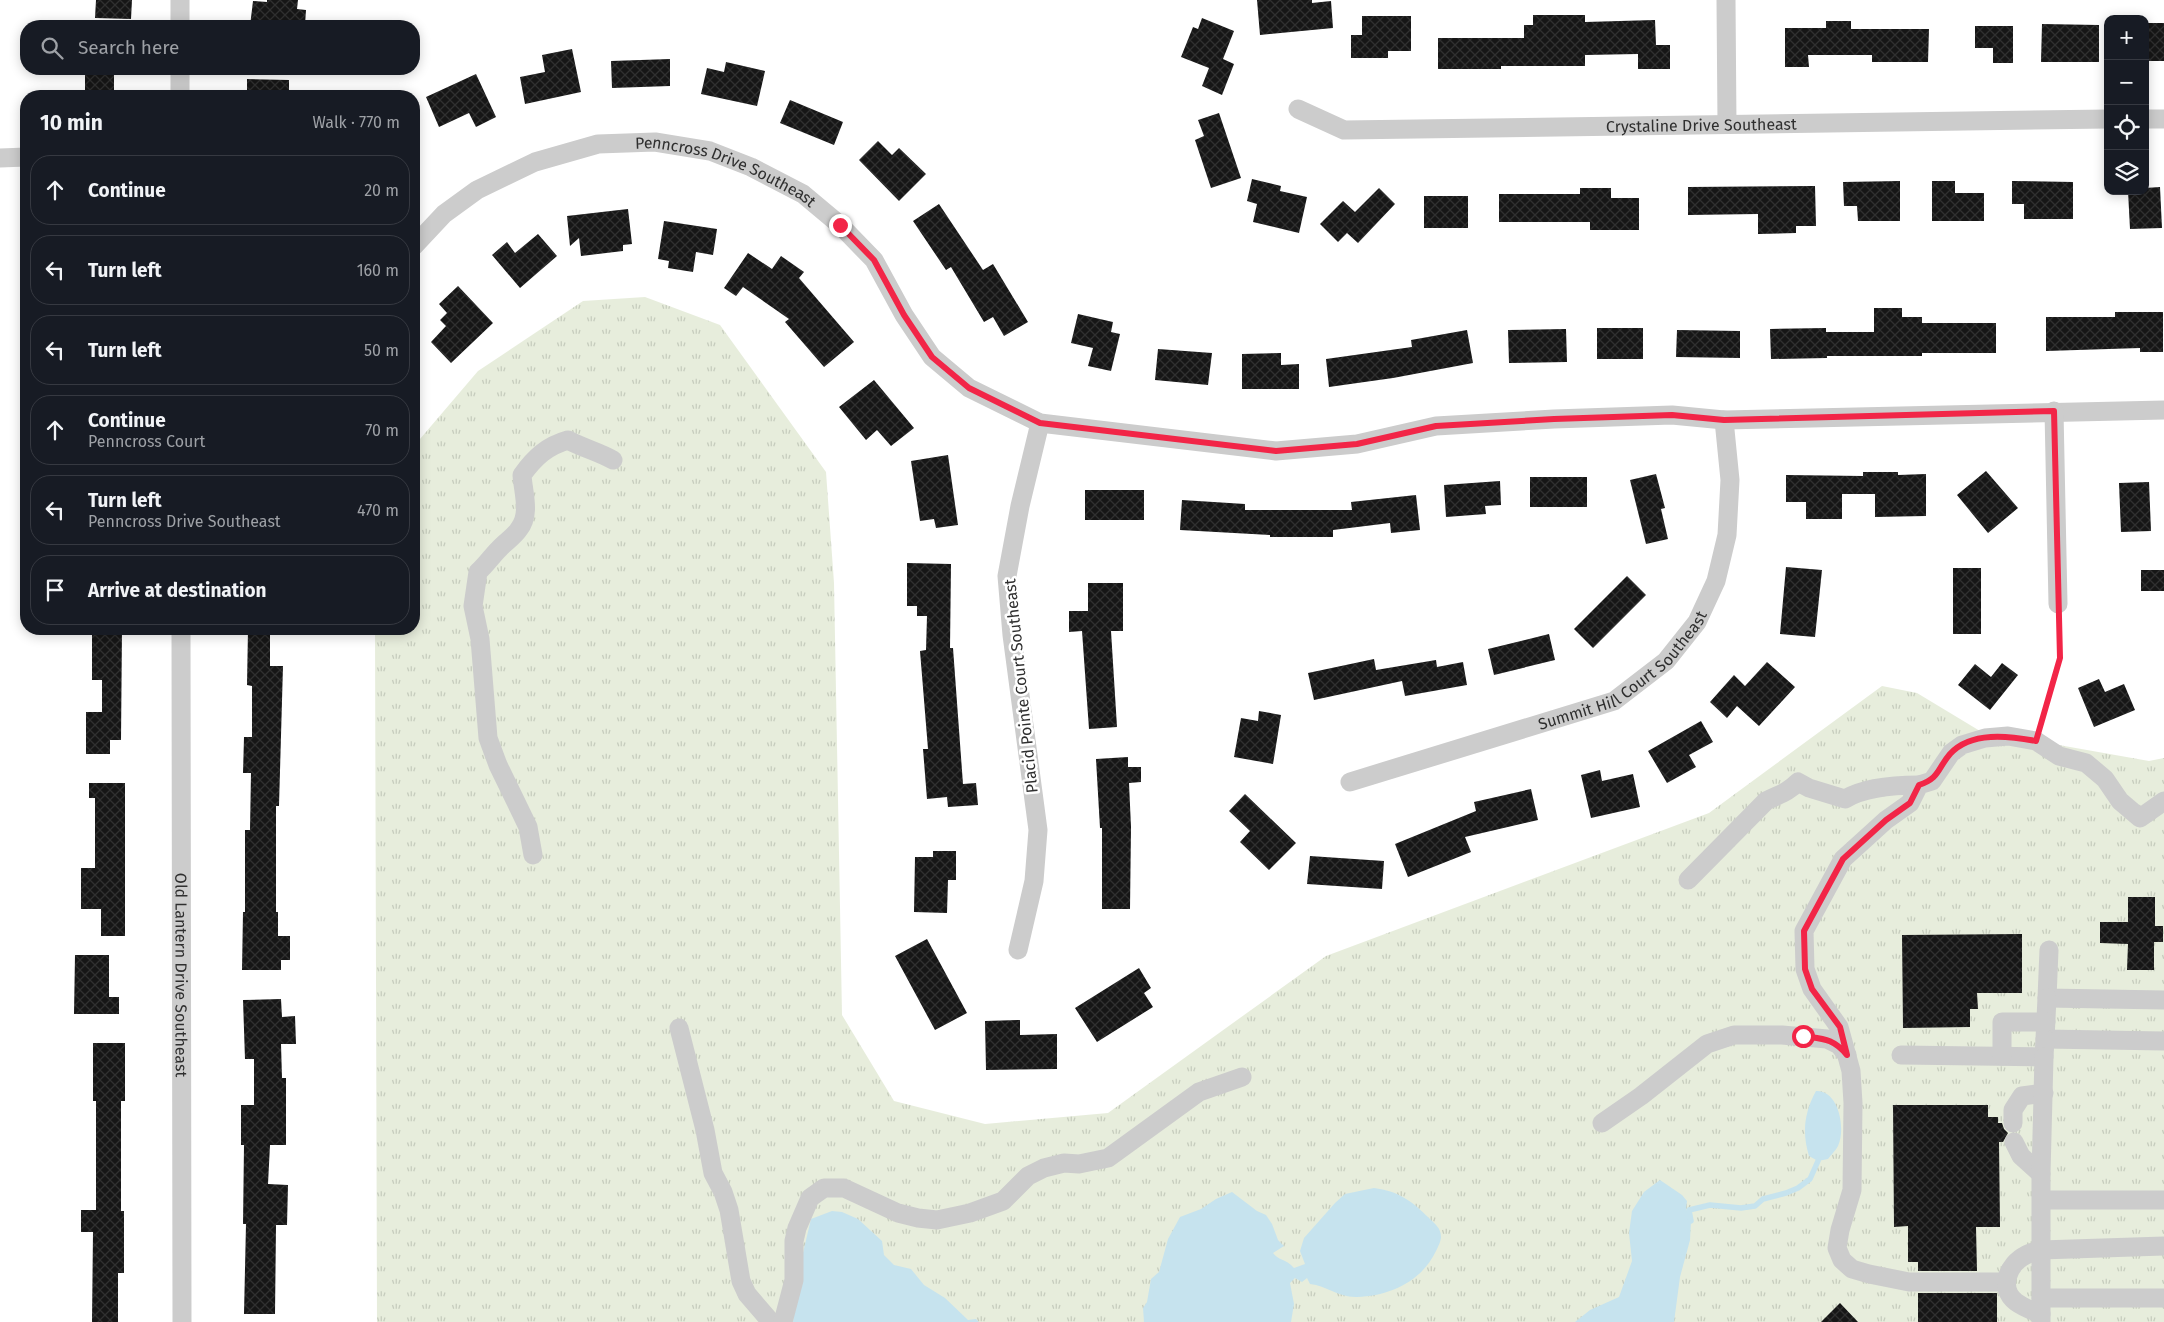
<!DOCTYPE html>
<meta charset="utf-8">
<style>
:root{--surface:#171b24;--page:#242831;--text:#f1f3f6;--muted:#9ea1a6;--line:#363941}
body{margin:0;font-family:"Fira Sans",sans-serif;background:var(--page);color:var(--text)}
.controls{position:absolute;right:15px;top:15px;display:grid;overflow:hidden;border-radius:10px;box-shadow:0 2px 12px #0003}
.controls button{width:45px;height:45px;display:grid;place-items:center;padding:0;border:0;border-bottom:1px solid var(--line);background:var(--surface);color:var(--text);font:25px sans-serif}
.stop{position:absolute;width:15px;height:15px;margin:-11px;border:4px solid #f22547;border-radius:50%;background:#fff}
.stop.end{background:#f22547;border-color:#fff;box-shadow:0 1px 5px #0008}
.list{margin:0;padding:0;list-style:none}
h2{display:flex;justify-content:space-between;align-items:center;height:65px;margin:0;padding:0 20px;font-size:21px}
h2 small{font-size:16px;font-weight:400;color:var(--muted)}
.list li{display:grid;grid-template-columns:32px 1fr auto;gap:15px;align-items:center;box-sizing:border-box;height:70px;margin:0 10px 10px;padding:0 10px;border:1px solid var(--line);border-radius:20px}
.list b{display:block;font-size:19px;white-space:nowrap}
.list p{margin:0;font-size:16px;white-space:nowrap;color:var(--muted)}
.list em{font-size:16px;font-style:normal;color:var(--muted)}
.icon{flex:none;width:28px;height:28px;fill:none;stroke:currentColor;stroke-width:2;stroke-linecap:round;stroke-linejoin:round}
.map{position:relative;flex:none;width:2164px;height:1322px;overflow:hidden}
.search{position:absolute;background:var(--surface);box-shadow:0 2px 12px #0003;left:20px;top:20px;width:400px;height:55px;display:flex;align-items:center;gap:12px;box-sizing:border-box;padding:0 18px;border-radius:20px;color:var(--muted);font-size:19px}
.panel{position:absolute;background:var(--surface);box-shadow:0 2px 12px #0003;left:20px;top:90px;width:400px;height:545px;border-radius:20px}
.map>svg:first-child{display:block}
</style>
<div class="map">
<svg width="2164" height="1322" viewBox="0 0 2164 1322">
<defs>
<pattern id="grass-tufts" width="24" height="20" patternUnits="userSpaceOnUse" patternTransform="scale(1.25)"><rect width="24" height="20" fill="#e7eddc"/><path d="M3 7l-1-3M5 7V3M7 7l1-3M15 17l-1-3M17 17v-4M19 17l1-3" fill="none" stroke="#c6ccbd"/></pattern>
<pattern id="building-cross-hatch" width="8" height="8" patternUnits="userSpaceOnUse" patternTransform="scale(1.25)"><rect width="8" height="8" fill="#161616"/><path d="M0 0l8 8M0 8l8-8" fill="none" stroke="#303030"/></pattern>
</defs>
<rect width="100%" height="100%" fill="#fff"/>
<!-- grass -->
<path fill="url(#grass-tufts)" d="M645 297 720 325 826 472 834 583 842 1015 894 1101 985 1124 1108 1113 1326 956 1709 813 1882 686 1917 693 1980 731 2149 761 2164 758V1322H377L375 629H414V446L478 371 583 301Z"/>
<!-- water -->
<path fill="#c6e3ee" d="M1816 1091C1839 1090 1846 1129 1838 1146 1836 1150 1831 1155 1828 1159L1818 1161 1809 1156C1802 1133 1804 1113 1816 1091Z
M1660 1180 1682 1195 1687 1201 1686 1209 1691 1221 1690 1240 1680 1277 1674 1322H1575L1590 1310 1619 1297 1632 1261 1629 1233 1632 1211 1644 1192Z
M1374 1188C1398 1191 1412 1201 1429 1218 1435 1224 1441 1228 1441 1237 1441 1241 1438 1247 1436 1251 1422 1281 1390 1296 1357 1297 1340 1298 1327 1286 1310 1284L1307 1278 1302 1282 1295 1278 1290 1283 1294 1304 1291 1322H1144L1143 1308 1147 1302 1151 1279 1159 1272 1168 1239 1180 1217 1201 1209 1216 1199 1232 1192 1257 1211 1266 1215 1272 1224 1278 1240 1284 1246 1273 1253C1279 1261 1285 1258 1294 1268L1305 1264 1300 1251 1304 1238 1335 1203 1345 1194Z
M832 1211 842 1212 858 1219 882 1241 884 1255 894 1265 911 1269 924 1285 945 1298 968 1320 976 1319 979 1322H793L802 1257 811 1219Z"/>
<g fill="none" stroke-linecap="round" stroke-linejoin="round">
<!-- stream -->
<path stroke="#c6e3ee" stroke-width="5.5" d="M1691 1221 1689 1210 1710 1205 1741 1208 1755 1206 1763 1199 1786 1193 1798 1188 1810 1179 1818 1161"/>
</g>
<!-- building -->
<path fill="url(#building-cross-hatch)" d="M96 0H132L131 19 95 18Z
M267 0H298L297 9 306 10 305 25 273 21V26H250L253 1 267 2Z
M1257 0H1312V3L1331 1 1333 28 1260 35Z
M1533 15H1585V22L1655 20 1656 45H1670V69H1638V54L1585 55V66H1501V69H1438V38H1524V25H1533Z
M1362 16H1411V51H1388V58H1351V35H1362Z
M1202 18 1234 31 1223 59 1234 64 1222 95 1202 86 1209 68 1181 57 1193 27 1198 29Z
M1826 21H1851V29H1929L1928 62H1872V55H1808L1809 67H1785V28H1826Z
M2145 23H2164V61H2145Z
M2042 24 2099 25V62H2041Z
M1975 26H2013V63H1993V48H1975Z
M572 49 581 92 525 104 520 77 545 72 542 55Z
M670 59V86L612 88 611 61Z
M726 62 765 71 757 106 701 94 707 68 724 72Z
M85 69H114V96H85Z
M476 74 496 117 476 127 469 113 439 127 426 97Z
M247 79 289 80V96H247Z
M790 100 843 122 834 145 780 123Z
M1219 113 1241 178 1211 188 1195 140 1204 136 1198 120Z
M878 141 892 155 899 148 926 174 899 201 859 160Z
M1252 179 1281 186 1280 191 1307 197 1299 233 1253 222 1257 204 1247 201Z
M1900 181V221H1858L1857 206H1844L1843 182Z
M1932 181H1955V193H1984V221H1932Z
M2012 181 2073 182V219H2024V204H2012Z
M1815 186 1816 226H1796V233L1758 234V214L1688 215V187Z
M2160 187 2162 228 2130 229 2128 191H2145V188Z
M1379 188 1395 204 1358 243 1347 233 1338 242 1320 224 1343 201 1355 212Z
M1580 188H1611V198H1639V230H1590V222H1499V194H1580Z
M1424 196H1468V228H1424Z
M939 204 983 270 993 264 1028 322 1004 336 993 317 984 322 951 267 946 270 913 221Z
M628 209 632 244 623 245V251L581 256 579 238 570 246 567 216Z
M664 221 717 229 713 255 696 252 693 272 668 268 669 261 658 259Z
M538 234 557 256 520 288 492 255 507 242 515 253Z
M748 253 772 269 781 256 804 272 799 278 854 342 824 367 785 322 789 319 743 287 736 296 724 288Z
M458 286 493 323 451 363 431 342 446 326 440 320 447 313 439 304Z
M1874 308H1902V317H1922V323H1996V353H1922V356H1827V358L1771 359 1770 329 1826 328V332H1874Z
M2115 312H2163V352H2140V348L2046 351V317H2115Z
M1078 314 1113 322 1111 332 1120 334 1111 371 1088 366 1093 348 1071 343Z
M1597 328H1643V359H1597Z
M1566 329 1567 362 1509 363 1508 330Z
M1467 330 1473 363 1393 378 1329 387 1326 359 1412 347 1411 340Z
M1677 330 1740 331V358L1676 357Z
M1158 349 1212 353 1208 385 1155 380Z
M1281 353V365L1299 364V389H1242V354Z
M874 380 914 428 891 446 877 430 866 440 839 407Z
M948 455 958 525 936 528 934 519 920 521 911 461Z
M1986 471 2018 508 1988 533 1957 495Z
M1863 472H1898V475L1926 474V516L1875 517V494H1842V519H1806V502H1786V475L1863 476Z
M1656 474 1665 508 1661 509 1668 539 1646 544 1630 480Z
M1530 477H1587V507H1530Z
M1500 481 1501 505 1485 506 1486 514 1446 517 1444 485Z
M2149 482 2151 531 2121 532 2119 483Z
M1085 490H1144V520H1085Z
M1416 495 1420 530 1391 533 1390 523 1333 530V537H1270V535L1180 530 1182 500 1245 504V510H1352L1351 502Z
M907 563 951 564 950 648H953L963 784 976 783 978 805 948 807 947 797 927 799 923 749H928L920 651 926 650 927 616H917V606H907Z
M1786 567 1822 570 1815 637 1780 634Z
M1953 568H1981V634H1953Z
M2141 570H2164V591H2141Z
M1627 576 1646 595 1593 648 1574 629Z
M1088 583H1123V631H1111L1117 727 1089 729 1082 631 1069 632V611H1088Z
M92 629H122L121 740H110V754H86V712H102V680H92Z
M248 629H270V666H283L279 806H276V912H278V936H290V960H281V970H242L243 912H245V830H250L251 773H243L244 737H252V686L247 685Z
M1549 634 1555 660 1494 675 1488 649Z
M1374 659 1376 670 1436 660 1437 667 1463 662 1467 685 1405 696 1402 681 1314 700 1308 673Z
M1767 662 1795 687 1759 726 1737 706 1727 718 1710 702 1734 675 1745 686Z
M2002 663 2018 675 1990 710 1958 685 1975 664 1991 677Z
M2099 679 2105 692 2124 684 2135 710 2094 727 2078 688Z
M1259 711 1281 715 1273 764 1234 757 1241 718 1258 721Z
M1701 721 1713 742 1689 755 1696 767 1667 783 1648 751Z
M1128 757V767H1141V782L1129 783 1131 827 1130 909H1102V828H1100L1096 759Z
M1600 770 1602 781 1633 774 1640 807 1591 818 1581 775Z
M89 783H125V936H101V909H81V868H95V798H89Z
M1531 789 1538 820 1465 837 1471 852 1408 877 1395 844 1476 811 1474 802Z
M1245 794 1296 843 1269 870 1240 842 1250 831 1229 811Z
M933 851H956V880H948L947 913 914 912 915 857H933Z
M1310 856 1384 861 1382 889 1307 884Z
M2128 897H2155V926H2163V942H2154V970H2127L2128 944 2100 943V922H2128Z
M2022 934V993H1977L1978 1009H1970V1027L1903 1028 1902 935Z
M927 939 967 1013 935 1030 895 956Z
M75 955H109V997H119V1014H74Z
M1139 968 1151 988 1144 993 1153 1007 1097 1042 1075 1008Z
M281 999 282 1017 295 1016 296 1044H281L282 1078H286V1145H270L268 1184 288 1185 287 1225H276L275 1314H244L246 1224H243L244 1145H241V1105H254V1059H245L243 1000Z
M1020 1020V1035L1057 1034V1069L986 1070 985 1021Z
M93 1043H125V1101H121V1211H124V1273H118V1322H92L93 1232H81V1210H96V1101H93Z
M1893 1105H1988V1117H1998V1123H2002L2004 1129 2008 1133 2003 1142H1999L2000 1227H1976L1977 1271H1918V1262H1908V1226L1894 1227Z
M1918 1293H1997V1322H1918Z
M1840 1303 1858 1322H1821Z"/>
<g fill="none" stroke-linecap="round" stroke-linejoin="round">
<!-- path -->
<path stroke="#ccc" stroke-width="3" stroke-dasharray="2.5 2.5" stroke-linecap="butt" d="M2041 723 2059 658V622"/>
<!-- minor -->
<g stroke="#ccc" stroke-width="19">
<path d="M1726 0 1727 124"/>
<path d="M180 26V0"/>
<path d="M180 69V96"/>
<path id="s1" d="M1298 109 1344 130 2108 119"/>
<path d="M2145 119H2164"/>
<path d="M0 158 26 157"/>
<path id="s2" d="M414 246 444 214 477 190 535 162 598 144 655 142 710 151 751 167 803 194 840 225 874 260 904 315 932 357 969 388 1040 423 1276 451 1357 444 1436 426 1554 419 1672 415 1724 420 2164 410"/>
<path d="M2054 411 2058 604"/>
<path id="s3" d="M181 629 182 1322"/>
<path id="s4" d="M1350 782 1614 701 1666 661 1697 622 1716 581 1727 535 1730 480 1724 420"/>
<path d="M533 855 528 827 498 765 488 738 480 639 473 606 478 572C486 565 491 557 499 549 505 542 514 537 519 529 531 514 523 492 522 475 535 457 547 446 568 440 583 448 599 452 613 460"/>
<path d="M1688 880 1766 801C1780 794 1787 793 1798 782L1809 788 1845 799C1865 787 1895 785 1919 785"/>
<path d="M1018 950 1034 881 1038 830 1012 635 1007 576 1020 506 1040 423"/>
<path d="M2049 950 2047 998 2164 1000"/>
<path d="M2047 998 2045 1039 2164 1041"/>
<path d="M679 1028 705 1130 713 1173 723 1192 729 1210 741 1281 747 1294 771 1322"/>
<path d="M1901 1055 2044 1057 2045 1039"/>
<path d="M2002 1056V1022H2046"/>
<path d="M1602 1123 1641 1096 1707 1044 1734 1035H1782L1827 1039 1839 1045 1847 1055"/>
<path d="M2013 1123V1110L2022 1096 2044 1093"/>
<path d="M2014 1142 2021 1156 2041 1174"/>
<path d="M2042 1200H2164"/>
<path d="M2006 1282H1909L1869 1274 1852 1269 1842 1260 1837 1248 1840 1230 1852 1190 1853 1103 1851 1071 1839 1027 1812 989 1805 969 1804 931 1843 859 1886 820 1910 803 1919 785 1932 781 1951 753 1962 745 1985 738 2008 736 2036 741 2059 756 2086 763 2105 779 2120 801 2140 818 2164 801"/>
<path d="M2041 1298H2164"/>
<path d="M2041 1314C2033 1311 2024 1308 2016 1302 1998 1288 2008 1264 2026 1255 2031 1252 2037 1251 2041 1250L2164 1246"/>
<path d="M783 1322 794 1280V1241L797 1228 810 1198 824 1188H844L898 1213 918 1218 937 1220 970 1213 1003 1201 1028 1176 1044 1168 1064 1163 1079 1164 1108 1158 1199 1092 1242 1077"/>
<path d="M2041 1322V1174L2044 1057"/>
</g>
</g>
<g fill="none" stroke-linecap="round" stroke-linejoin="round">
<!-- route -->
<path stroke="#f22547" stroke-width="6" d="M840 225 874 260 904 315 932 357 969 388 1040 423 1276 451 1357 444 1436 426 1554 419 1672 415 1724 420 2054 411 2060 658 2036 741C2009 736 1971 731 1950 754 1937 769 1940 778 1919 785L1910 803 1886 820 1843 859 1804 931 1805 969 1812 989 1840 1027 1847 1055C1833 1038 1823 1039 1803 1036"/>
</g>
<g text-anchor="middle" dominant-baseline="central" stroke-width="5" stroke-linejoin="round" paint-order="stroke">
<!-- street labels -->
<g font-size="16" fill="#2f2f2f" stroke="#fff">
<text stroke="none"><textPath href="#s1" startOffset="408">Crystaline Drive Southeast</textPath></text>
<text stroke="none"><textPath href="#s2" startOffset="348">Penncross Drive Southeast</textPath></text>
<text stroke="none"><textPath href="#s4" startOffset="300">Summit Hill Court Southeast</textPath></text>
<text transform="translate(1021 686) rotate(-96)">Placid Pointe Court Southeast</text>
<text stroke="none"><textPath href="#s3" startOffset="346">Old Lantern Drive Southeast</textPath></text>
</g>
</g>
</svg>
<div class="controls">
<button>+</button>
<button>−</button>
<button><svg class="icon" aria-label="locate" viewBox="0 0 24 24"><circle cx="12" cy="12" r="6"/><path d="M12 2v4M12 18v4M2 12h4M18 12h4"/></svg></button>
<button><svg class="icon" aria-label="layers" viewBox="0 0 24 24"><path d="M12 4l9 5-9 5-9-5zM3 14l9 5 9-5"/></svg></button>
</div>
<div class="stop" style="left:1803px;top:1036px"></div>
<div class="stop end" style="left:840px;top:225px"></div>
<div class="search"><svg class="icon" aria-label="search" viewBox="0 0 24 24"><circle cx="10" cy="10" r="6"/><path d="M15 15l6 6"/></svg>Search here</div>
<section class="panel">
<h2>10 min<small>Walk · 770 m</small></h2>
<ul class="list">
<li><svg class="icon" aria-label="ahead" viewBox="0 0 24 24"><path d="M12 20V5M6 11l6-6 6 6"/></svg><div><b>Continue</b></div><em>20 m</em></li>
<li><svg class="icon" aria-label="left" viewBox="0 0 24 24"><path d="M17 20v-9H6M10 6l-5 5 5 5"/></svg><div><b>Turn left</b></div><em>160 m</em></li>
<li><svg class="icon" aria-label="left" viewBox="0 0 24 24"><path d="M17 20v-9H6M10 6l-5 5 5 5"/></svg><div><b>Turn left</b></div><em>50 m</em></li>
<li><svg class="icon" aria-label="ahead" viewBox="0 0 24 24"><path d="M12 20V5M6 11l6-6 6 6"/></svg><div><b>Continue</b><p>Penncross Court</p></div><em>70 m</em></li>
<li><svg class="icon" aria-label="left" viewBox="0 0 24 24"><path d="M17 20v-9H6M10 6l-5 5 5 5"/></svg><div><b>Turn left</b><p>Penncross Drive Southeast</p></div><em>470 m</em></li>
<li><svg class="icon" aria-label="arrive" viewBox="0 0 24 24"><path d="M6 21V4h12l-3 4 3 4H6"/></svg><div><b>Arrive at destination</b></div></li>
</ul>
</section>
</div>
